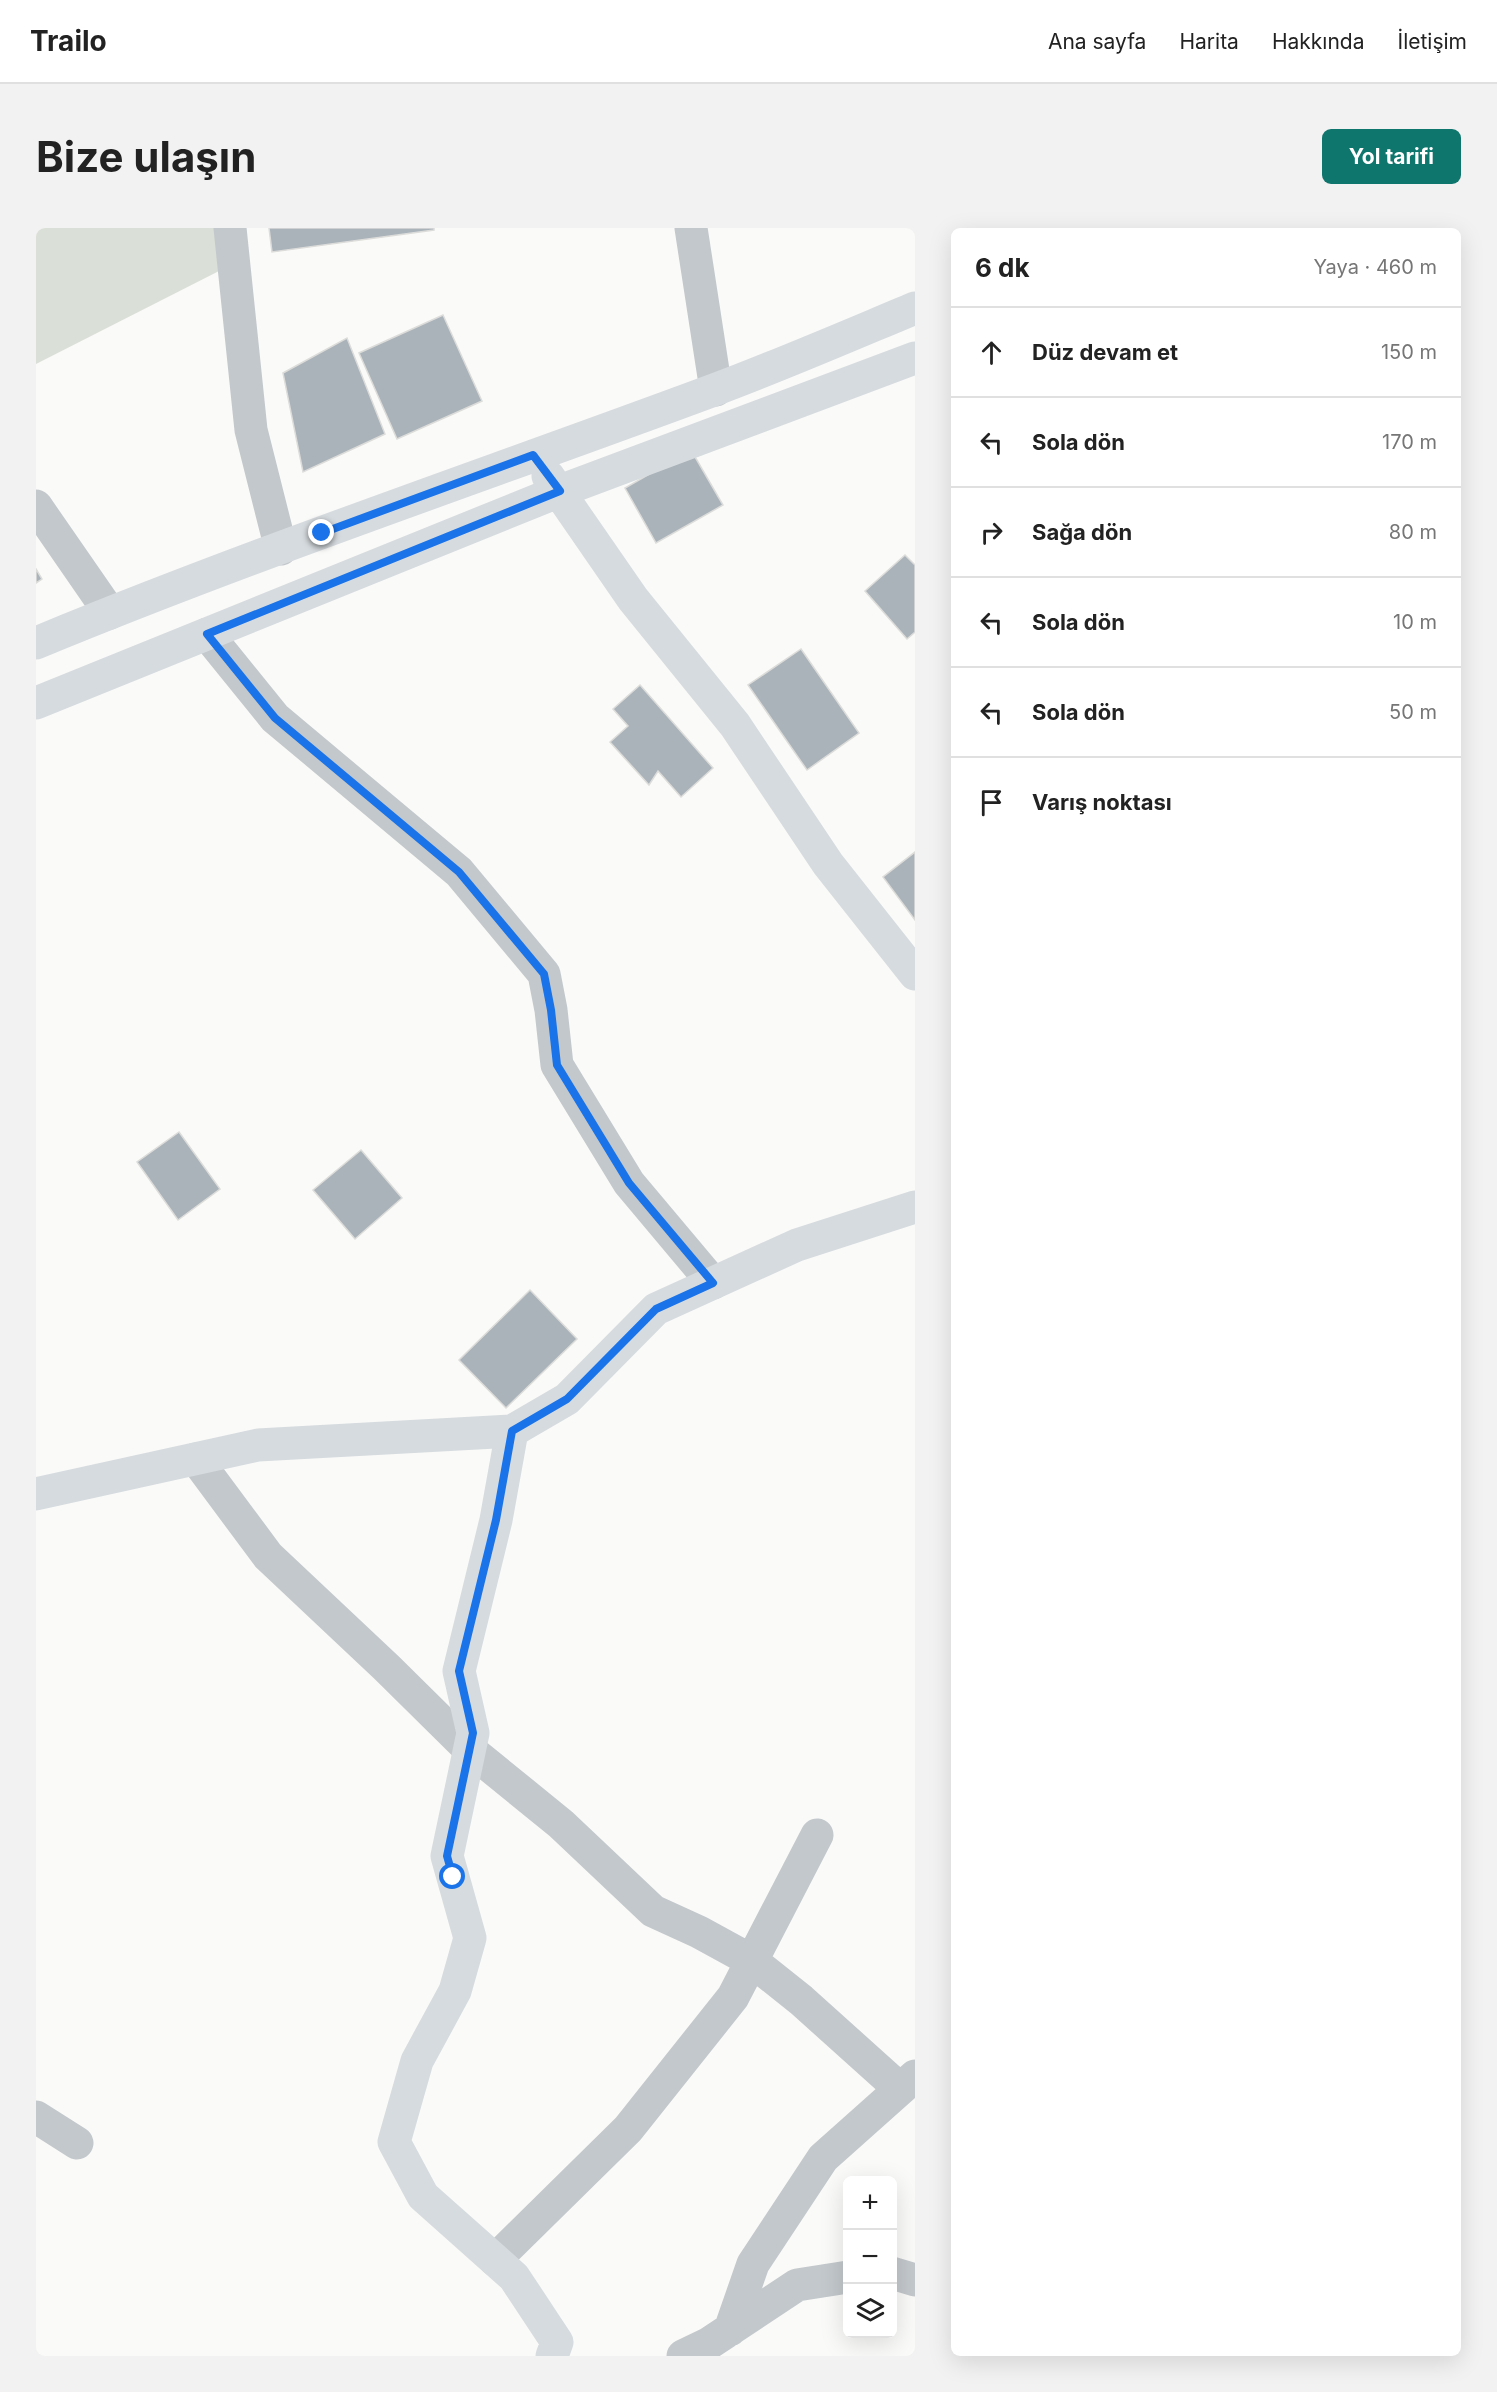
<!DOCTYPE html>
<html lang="tr">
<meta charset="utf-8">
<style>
:root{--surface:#fff;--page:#f2f2f2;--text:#222;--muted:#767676;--line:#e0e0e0;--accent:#0f766e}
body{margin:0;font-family:Inter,sans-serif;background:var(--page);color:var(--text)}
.controls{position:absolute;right:18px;bottom:18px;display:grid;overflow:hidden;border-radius:9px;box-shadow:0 6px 24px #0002}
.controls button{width:54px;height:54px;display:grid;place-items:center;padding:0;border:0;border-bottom:2px solid var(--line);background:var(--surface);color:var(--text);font:30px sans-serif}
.stop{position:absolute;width:18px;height:18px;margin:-14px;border:4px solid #1a73e8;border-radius:50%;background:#fff}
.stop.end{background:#1a73e8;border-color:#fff;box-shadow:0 2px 6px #0008}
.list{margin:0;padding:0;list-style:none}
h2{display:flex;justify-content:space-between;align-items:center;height:78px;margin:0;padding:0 24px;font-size:26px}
h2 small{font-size:20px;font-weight:400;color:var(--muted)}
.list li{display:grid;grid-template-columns:39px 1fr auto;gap:18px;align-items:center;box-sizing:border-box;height:90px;padding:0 24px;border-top:2px solid var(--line)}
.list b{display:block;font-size:22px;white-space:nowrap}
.list em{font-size:20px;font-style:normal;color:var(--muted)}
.icon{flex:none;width:33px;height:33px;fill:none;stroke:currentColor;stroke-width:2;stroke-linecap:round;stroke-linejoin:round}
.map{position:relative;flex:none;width:879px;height:2128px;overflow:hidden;border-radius:9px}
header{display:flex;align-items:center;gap:36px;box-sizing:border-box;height:84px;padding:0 30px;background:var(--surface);border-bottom:2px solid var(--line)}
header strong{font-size:28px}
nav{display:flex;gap:33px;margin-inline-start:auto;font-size:21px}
.intro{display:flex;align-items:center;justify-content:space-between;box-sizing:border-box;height:144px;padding:0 36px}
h1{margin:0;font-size:42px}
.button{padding:15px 27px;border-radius:9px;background:var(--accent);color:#fff;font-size:21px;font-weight:700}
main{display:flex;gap:36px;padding:0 36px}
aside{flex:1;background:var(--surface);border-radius:9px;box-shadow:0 6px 24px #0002}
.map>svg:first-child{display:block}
</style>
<header>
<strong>Trailo</strong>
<nav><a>Ana sayfa</a><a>Harita</a><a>Hakkında</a><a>İletişim</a></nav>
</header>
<div class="intro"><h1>Bize ulaşın</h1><a class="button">Yol tarifi</a></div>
<main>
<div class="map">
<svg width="879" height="2128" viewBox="0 0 879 2128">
<rect width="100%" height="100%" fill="#fafaf8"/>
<!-- green -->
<path fill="#dadfd7" d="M0 0H178L183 43 0 136Z"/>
<!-- building -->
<path fill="#aab3b9" stroke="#dcdcda" stroke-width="1.5" d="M233 0H398V2L236 24Z
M407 87 446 173 361 211 323 125Z
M311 110 349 206 267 244 247 145Z
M655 222 687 277 620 315 589 260Z
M869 327 879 337V404L871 411 829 363Z
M0 341 6 351 0 355Z
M765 421 823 505 771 542 712 457Z
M604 457 677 540 645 569 622 543 613 557 574 514 592 498 577 481Z
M879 624V692L847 649Z
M143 904 184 961 142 992 101 934Z
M325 922 366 970 319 1011 277 962Z
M494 1062 541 1111 470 1180 423 1132Z"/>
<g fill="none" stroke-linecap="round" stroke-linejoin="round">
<!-- street -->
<path stroke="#c3c8cc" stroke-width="33" d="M194 0 215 202 245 321
M655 0 680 162
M0 278 74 385
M171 406 239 490 423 644 508 746 515 782 521 837 593 955 677 1055
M160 1231 232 1328 351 1440 434 1522 525 1596 617 1683 663 1704 716 1733 765 1772 864 1861
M0 1889 41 1915
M459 2032 592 1901 697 1769 781 1607
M856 2045 879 2052
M694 2102 717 2036 787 1930 879 1848
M647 2128 672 2116 761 2057 812 2049"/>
<!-- secondary -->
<path stroke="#d6dbdf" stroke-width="33" d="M512 248 597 371 699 497 792 636 879 746
M0 415C223 323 452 246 678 162 745 137 812 108 879 80
M0 475 524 263 879 130
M476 1203 460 1292 423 1443 437 1505 411 1628 434 1710 419 1763 381 1833 358 1914 387 1968 478 2049 521 2114 516 2128
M0 1266 222 1217 476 1203 531 1171 620 1081 761 1017 879 979"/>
</g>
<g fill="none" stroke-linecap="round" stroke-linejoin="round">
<!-- route -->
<path stroke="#1a73e8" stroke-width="8" d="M286 305 497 227 524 263 171 406 239 490 423 644 508 746 515 782 521 837 593 955 677 1055 620 1081 531 1171 476 1203 460 1292 423 1443 437 1505 411 1628 417 1649"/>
</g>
</svg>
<div class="controls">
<button>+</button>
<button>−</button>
<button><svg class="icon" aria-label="layers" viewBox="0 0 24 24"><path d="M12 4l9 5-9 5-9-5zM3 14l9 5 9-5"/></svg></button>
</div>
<div class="stop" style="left:417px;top:1649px"></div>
<div class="stop end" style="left:286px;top:305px"></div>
</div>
<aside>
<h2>6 dk<small>Yaya · 460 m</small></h2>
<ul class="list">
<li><svg class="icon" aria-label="ahead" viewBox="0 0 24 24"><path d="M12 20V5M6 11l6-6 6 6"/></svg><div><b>Düz devam et</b></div><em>150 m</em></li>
<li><svg class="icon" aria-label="left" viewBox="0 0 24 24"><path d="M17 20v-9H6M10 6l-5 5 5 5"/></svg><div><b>Sola dön</b></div><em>170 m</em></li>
<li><svg class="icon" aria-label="right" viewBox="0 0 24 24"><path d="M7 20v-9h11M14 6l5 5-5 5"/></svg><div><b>Sağa dön</b></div><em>80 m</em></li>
<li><svg class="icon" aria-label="left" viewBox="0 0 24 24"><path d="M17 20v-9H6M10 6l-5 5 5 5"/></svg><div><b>Sola dön</b></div><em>10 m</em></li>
<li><svg class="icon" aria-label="left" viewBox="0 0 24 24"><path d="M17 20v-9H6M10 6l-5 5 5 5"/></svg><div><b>Sola dön</b></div><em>50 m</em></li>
<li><svg class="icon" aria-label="arrive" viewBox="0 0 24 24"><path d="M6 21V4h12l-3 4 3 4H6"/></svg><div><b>Varış noktası</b></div></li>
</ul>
</aside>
</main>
